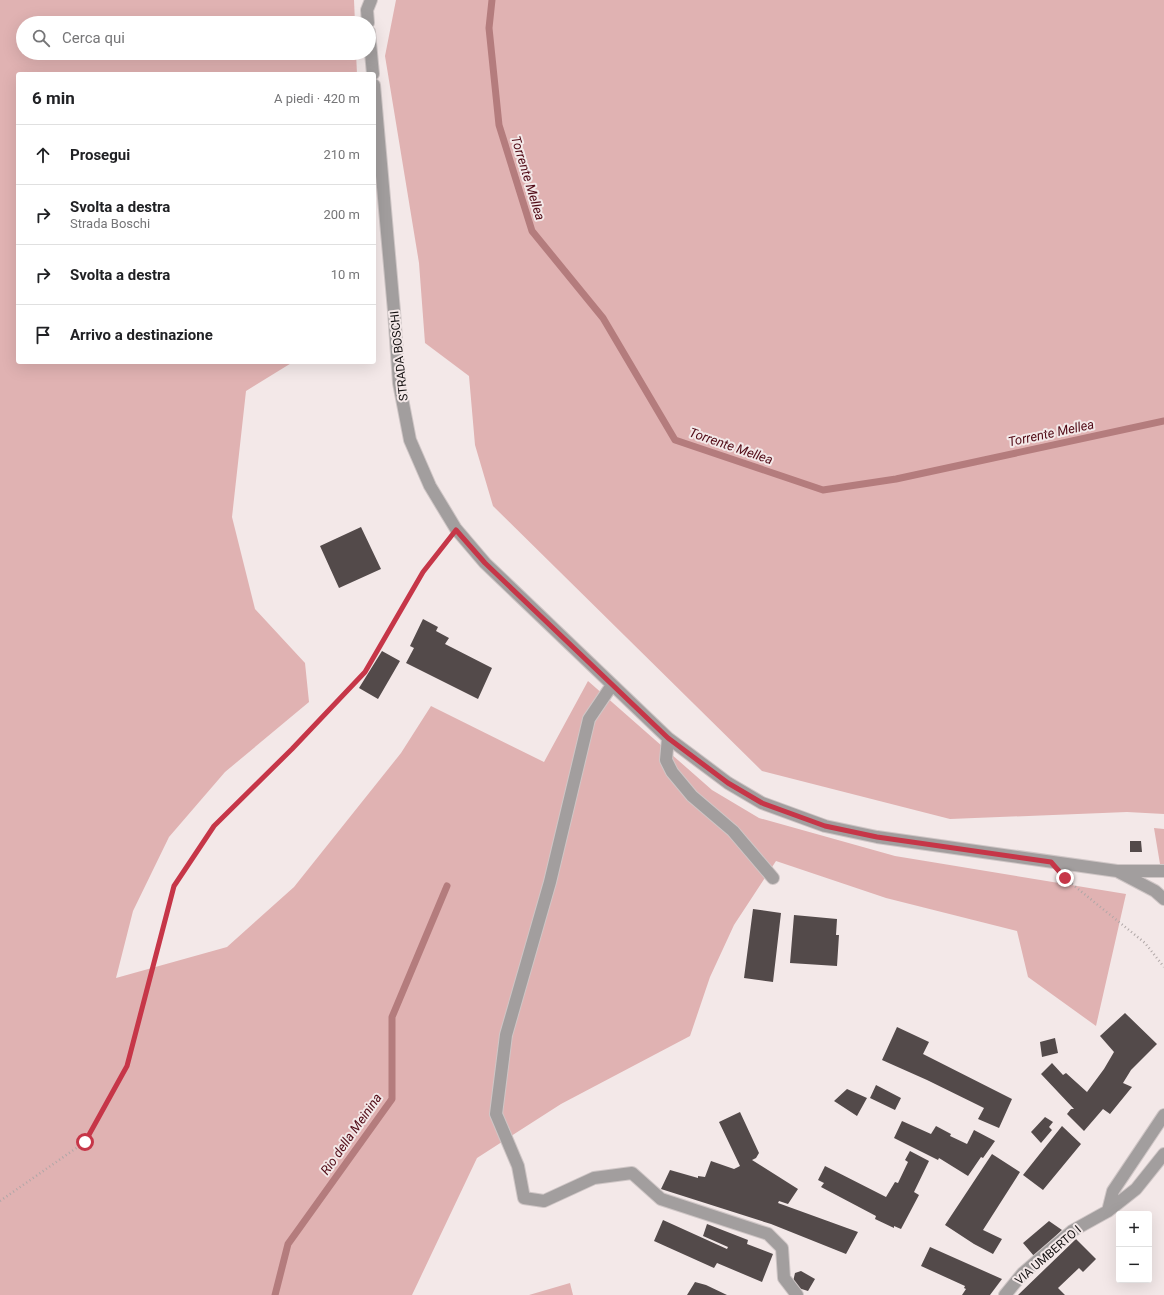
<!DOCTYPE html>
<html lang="it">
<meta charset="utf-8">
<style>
:root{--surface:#fff;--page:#f2f2f2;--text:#202124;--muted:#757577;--line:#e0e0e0}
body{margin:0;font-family:Roboto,sans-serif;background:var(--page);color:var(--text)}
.controls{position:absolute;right:12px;bottom:12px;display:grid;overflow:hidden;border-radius:4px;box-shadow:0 4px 16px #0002}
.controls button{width:36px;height:36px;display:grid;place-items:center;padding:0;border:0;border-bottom:1px solid var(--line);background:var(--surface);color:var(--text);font:20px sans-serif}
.stop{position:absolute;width:12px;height:12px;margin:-9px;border:3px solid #c63648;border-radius:50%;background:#fff}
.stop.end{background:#c63648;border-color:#fff;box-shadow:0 1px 4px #0008}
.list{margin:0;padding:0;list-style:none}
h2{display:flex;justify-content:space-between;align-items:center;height:52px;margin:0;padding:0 16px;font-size:17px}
h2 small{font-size:13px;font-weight:400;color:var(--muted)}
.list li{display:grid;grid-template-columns:26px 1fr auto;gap:12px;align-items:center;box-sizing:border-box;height:60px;padding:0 16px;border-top:1px solid var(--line)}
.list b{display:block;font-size:15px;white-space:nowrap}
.list p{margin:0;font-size:13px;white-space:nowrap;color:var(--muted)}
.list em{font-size:13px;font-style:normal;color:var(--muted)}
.icon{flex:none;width:22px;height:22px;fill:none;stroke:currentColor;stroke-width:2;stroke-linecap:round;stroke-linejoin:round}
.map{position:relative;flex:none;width:1164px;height:1295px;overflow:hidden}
.search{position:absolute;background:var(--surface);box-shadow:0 4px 16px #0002;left:16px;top:16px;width:360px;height:44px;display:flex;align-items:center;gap:10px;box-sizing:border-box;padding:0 14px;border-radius:22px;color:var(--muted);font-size:15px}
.panel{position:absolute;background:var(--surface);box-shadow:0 4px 16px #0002;left:16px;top:72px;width:360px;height:292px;border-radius:4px}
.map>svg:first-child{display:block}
</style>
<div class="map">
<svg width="1164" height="1295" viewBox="0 0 1164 1295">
<rect width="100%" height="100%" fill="#f3e8e8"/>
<!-- green -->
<path fill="#e0b2b2" d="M0 0H354L355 23H23V53H356L357 74H18V362H293L246 391 232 517 255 609 305 663 309 702 225 772 169 837 133 911 116 978 227 947 294 887 401 753 431 706 544 762 588 681 712 790 759 818 895 856 1126 894 1096 1026 1028 977 1017 931 886 898 776 861 734 925 710 977 690 1036 561 1104 477 1158 412 1295H0Z
M396 0H1164V814L1127 812 950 819 762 771 493 506 475 445 469 376 425 343 419 263 385 56Z
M1154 828 1164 829V864H1160Z
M570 1283 573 1295H529Z"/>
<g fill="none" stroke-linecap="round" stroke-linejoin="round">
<!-- stream -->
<path stroke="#b47c7d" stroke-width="7" d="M492 0 489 28 499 125 532 231 603 318 675 440 823 490 896 479 1164 421
M275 1295 288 1244 392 1099V1017L447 886"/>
</g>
<!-- building -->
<path fill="#534a4a" d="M361 527 381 569 339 588 320 546Z
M423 619 438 627 436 631 449 638 445 644 492 668 478 699 406 663 414 648 410 646Z
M382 651 400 661 378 699 359 688Z
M1130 841H1141L1142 852H1130Z
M753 909 781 913 773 982 744 978Z
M794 915 837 919 836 935H839L837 966 790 963Z
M1125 1013 1157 1044 1131 1070 1123 1083 1132 1087 1110 1114 1103 1109 1084 1131 1067 1114 1071 1109H1074L1041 1074 1052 1063 1063 1075 1066 1073 1087 1092 1104 1069 1114 1052 1100 1036Z
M897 1027 929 1042 923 1054 1012 1099 999 1128 978 1119 984 1108 927 1080 882 1060Z
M1055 1038 1058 1053 1042 1057 1040 1042Z
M876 1085 901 1098 895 1110 870 1098Z
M847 1089 867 1098 857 1116 834 1101Z
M740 1112 759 1153 756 1158 752 1160 798 1189 788 1204 779 1201 778 1203 858 1232 846 1254 771 1224 661 1189 670 1170 698 1178V1176L705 1177 711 1161 734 1169 740 1166 719 1122Z
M1045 1117 1053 1122 1049 1127 1052 1130 1041 1143 1031 1132Z
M902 1121 931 1134 936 1126 951 1134 950 1136 967 1144 974 1130 995 1141 983 1158 981 1157 968 1176 939 1158 938 1160 894 1138Z
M1062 1126 1081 1144 1043 1190 1023 1175Z
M910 1151 929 1161 914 1192 919 1195 901 1229 894 1226V1228L875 1219 876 1216 821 1187 824 1183 818 1180 825 1166 886 1197 895 1182 898 1183 908 1162 905 1160Z
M992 1154 1020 1172 983 1230 1002 1239 993 1254 974 1244 945 1225Z
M663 1220 727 1249 728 1247 703 1236 707 1224 748 1240 747 1244 773 1254 762 1282 717 1263 714 1268 654 1241Z
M1049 1221 1062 1230 1034 1256 1023 1243Z
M1076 1239 1096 1259 1083 1272 1079 1268 1058 1288 1065 1295H1018Z
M930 1247 1002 1279 990 1295H962L966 1289 964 1288 965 1286 921 1266Z
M801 1271 815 1279 808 1291 792 1286 795 1273Z
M695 1282 706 1285 727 1295H687Z"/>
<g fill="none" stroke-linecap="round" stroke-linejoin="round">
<defs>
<path id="minor" d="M368 23 367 10 371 0
M369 32 373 74
M374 85 394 311 399 383 410 440 430 486 456 529 485 563 668 738 728 783 762 803 825 826 877 837 1117 871 1155 891 1164 899
M612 685 589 719 550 882 506 1035 496 1114 518 1166 524 1198 544 1201 594 1178 632 1173 661 1199 768 1234 782 1248 784 1278 797 1295
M668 738 666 760 672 772 692 796 733 831 773 878
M1119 871H1164
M1108 1211 1113 1191 1164 1115
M1005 1295 1023 1273 1072 1231 1108 1211 1136 1189 1164 1154"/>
</defs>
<!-- minor casing -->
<use href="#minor" stroke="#cfc6c6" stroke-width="14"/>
<!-- path -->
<path stroke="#b0a7a7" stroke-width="2.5" stroke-dasharray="1 3" stroke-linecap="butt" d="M1072 884 1145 943 1164 967
M0 1201 85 1142 127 1066 174 886 214 826 292 749 365 672 423 572 445 544"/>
<!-- minor -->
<use href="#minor" stroke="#a29e9e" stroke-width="12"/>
</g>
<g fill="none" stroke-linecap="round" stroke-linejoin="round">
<!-- route -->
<path stroke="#c63648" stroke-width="5" d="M85 1142 127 1066 174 886 214 826 292 749 365 672 423 572 456 530 485 563 668 738 728 783 762 803 825 826 877 837 1051 862 1065 878"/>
</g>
<g text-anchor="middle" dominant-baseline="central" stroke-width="4" stroke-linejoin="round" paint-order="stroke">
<!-- street labels -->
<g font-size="12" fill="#141111" stroke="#f3e8e8">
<text transform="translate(399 356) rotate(-96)">STRADA BOSCHI</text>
<text transform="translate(1048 1255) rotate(-41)">VIA UMBERTO I</text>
</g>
<!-- water labels -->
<g font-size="13" font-style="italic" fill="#510b16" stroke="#f3e8e8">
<text transform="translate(528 178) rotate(73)">Torrente Mellea</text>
<text transform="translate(1051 433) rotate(-12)">Torrente Mellea</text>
<text transform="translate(731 446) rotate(19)">Torrente Mellea</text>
<text transform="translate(351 1134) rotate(-55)">Rio della Meinina</text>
</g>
</g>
</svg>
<div class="controls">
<button>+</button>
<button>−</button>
</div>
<div class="stop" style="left:85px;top:1142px"></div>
<div class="stop end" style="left:1065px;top:878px"></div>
<div class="search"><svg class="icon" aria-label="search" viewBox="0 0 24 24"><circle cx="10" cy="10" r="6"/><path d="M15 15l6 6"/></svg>Cerca qui</div>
<section class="panel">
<h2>6 min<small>A piedi · 420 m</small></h2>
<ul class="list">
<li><svg class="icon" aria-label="ahead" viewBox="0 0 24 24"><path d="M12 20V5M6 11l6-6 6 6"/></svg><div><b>Prosegui</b></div><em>210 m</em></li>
<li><svg class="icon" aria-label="right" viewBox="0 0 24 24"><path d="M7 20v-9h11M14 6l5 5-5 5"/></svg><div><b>Svolta a destra</b><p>Strada Boschi</p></div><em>200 m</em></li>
<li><svg class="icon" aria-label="right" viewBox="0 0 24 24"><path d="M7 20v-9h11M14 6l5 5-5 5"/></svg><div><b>Svolta a destra</b></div><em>10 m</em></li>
<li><svg class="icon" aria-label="arrive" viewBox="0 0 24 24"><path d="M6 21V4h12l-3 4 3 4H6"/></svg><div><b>Arrivo a destinazione</b></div></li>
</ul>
</section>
</div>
